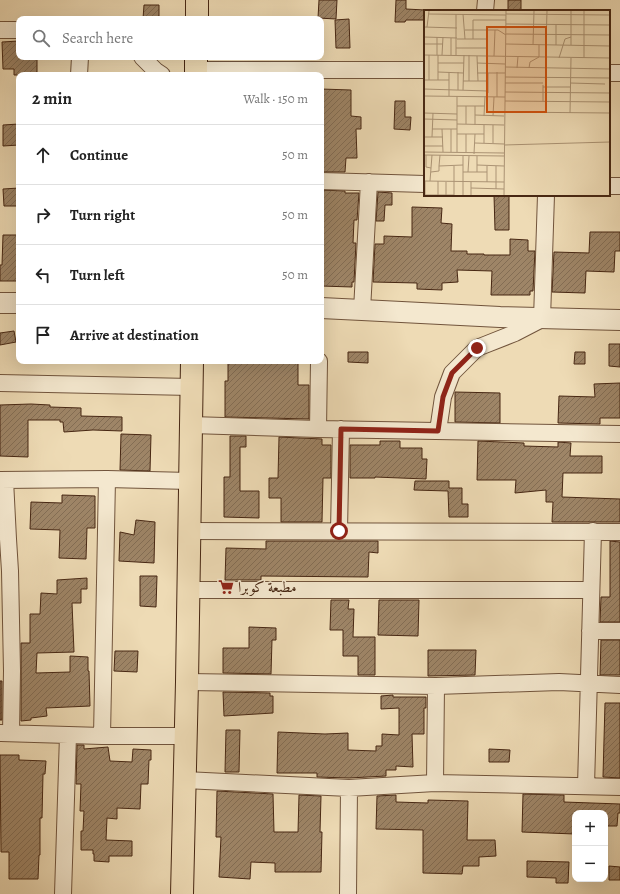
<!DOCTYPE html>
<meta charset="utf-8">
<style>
:root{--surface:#fff;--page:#f6f6f6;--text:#222;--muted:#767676;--line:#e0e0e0}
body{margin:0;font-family:Alegreya,Amiri,serif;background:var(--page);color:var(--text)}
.controls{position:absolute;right:12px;bottom:12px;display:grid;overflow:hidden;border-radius:8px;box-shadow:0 4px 16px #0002}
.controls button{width:36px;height:36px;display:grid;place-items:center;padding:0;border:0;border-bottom:1px solid var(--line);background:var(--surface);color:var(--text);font:20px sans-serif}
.stop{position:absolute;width:12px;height:12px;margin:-9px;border:3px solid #8f2418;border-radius:50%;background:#fff}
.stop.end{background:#8f2418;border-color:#fff;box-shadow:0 1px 4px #0008}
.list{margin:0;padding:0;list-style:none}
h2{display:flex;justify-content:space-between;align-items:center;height:52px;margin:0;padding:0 16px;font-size:17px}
h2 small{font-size:13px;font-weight:400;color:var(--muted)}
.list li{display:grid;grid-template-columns:26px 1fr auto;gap:12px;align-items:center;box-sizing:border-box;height:60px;padding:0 16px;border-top:1px solid var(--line)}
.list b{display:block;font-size:15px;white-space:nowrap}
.list em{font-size:13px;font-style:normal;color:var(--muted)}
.icon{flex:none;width:22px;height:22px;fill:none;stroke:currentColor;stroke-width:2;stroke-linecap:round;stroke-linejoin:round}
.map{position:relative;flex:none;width:620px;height:894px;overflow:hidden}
.search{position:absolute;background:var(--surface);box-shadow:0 4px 16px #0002;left:16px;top:16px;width:308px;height:44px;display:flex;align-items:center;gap:10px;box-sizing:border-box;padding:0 14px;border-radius:8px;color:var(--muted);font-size:15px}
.panel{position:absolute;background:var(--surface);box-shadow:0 4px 16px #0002;left:16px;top:72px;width:308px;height:292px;border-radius:8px}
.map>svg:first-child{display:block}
</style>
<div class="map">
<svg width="620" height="894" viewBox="0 0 620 894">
<defs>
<pattern id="building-hatch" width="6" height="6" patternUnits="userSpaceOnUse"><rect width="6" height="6" fill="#9e8567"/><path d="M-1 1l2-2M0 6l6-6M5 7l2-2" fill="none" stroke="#836d54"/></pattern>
</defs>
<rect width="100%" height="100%" fill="#eedbb5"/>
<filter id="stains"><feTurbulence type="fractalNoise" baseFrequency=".005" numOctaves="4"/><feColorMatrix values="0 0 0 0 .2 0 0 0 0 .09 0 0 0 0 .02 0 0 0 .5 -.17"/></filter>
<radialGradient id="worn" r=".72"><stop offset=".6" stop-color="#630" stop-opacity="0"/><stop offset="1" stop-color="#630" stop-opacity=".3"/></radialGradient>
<!-- building -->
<path fill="url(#building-hatch)" stroke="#472713" d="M319 0H337L336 19 318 18Z
M396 0H406V9L425 10 424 20H406L405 22H395Z
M508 0H521V10L508 11Z
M144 5H159V19H143Z
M349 19 350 48H336L335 20Z
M19 41V57H37V75H14V69H3L2 42Z
M321 89 351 90V116L361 117V129H356L357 158H346L345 172H321Z
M395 101H405V117H411L410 130 394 129Z
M19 124V145L3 146V125Z
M19 188V206H4L3 189Z
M321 190 345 191V193H359L357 220H354L353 243H356L354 282H352V287L321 286Z
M378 192 392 193V205H385L384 221H376Z
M494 195H509V230H495Z
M412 207 442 208 441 223 452 224 451 251H467V254H484V255H510V239L528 240V251H535L533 291H530V295H491L492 271 457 270 458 282 442 283V290L417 289V283L373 282 375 244H384V236L412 237Z
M590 232H620V251H615L614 272 586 271 585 293 552 292 554 252 589 253Z
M3 235H19V281H0V265H2Z
M14 331 16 342 0 345V333Z
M609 344H620V367L609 366Z
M348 352H368V363L348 362Z
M575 352H585V364H574Z
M228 361H298V385H309V419L225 417V381H228Z
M620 383V418H600V424L558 423 559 396 595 397 594 384Z
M455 392 500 393V423L455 422Z
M31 404 50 405V407L81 408V416L122 417V431L93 430 64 432 63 422H60V420H28V457L0 456V405Z
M121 434 151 435 150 471 120 470Z
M230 436H246V447H240V491H259V518L224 517V477H230Z
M279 437 322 439V445H331V478H323L322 522H281V498H269V478H278Z
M380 441H400V448H422V459H427L426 479 375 477V478H350V445H380Z
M478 441 524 443V446L558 447V442L571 443 570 456H602V473H563L562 497 620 499V522H552L553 502H546V490L515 493 516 480H477Z
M415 481H449V488H462V504H468V517H449L448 491 414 490Z
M62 495 95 496V528H87L86 559 59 558 60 530 30 529 31 502 62 503Z
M136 520 155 522 154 563 119 561 120 532 134 535Z
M266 541H378V553L369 552 368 577 261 576V580H225L226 548 266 549Z
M610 541 620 542V622H600L601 597H610Z
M140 576H157L156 607 140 606Z
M87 578V589H81V603H72L74 652 37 653 36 673 70 672V656L88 657V671H89L90 706 46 708 47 716 31 718V720L21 721V643H30V614H40L41 593 57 594V580Z
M331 600H349L348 609H354L353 637H375V675H358V656H343V630H330Z
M379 600H419L418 636 378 635Z
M249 627 276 628V640H272L271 674 223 673V648H249Z
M601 640H620V675H600Z
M428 650H476L475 675 428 676Z
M115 651H138L137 672 114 671Z
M0 681H2V720H0Z
M223 692 270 693V696H273V713L224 716Z
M393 695V697H426V708H424V734H412L413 767 396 766V770H386V776L349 778 317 777V773H277L278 732 325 734 348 733V750L376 751V746H382V734L399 735V708L381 709V696Z
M605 703H620V778L603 777Z
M226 730H240L239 772H225Z
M77 745H84V749L108 747 110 761 132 762 133 749 151 750V760H149L148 784H141L140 809 117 808V819L107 818 106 840 132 841V856H109V862L94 861V854H93V850H81V831H83L84 811H80L81 784H76Z
M489 749 510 750 509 762H489Z
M0 755H19V760L46 761 45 774H43L42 818H40V855H39L38 879H9V852H1Z
M217 791 273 794 274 832H298L299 795 321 796 320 832H322L321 872H275V863L251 862 250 879 219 877 221 837H216Z
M523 794 564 795V802L620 804V813H618L617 826H605V813H575V834L522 832Z
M396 795V802L428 803V800L468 801 467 840H495L496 856 479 857V866H463L462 874 423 873V830L376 829 377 796Z
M527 861 569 862 568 883H556V878L527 877Z
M609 866 620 867V880H609Z"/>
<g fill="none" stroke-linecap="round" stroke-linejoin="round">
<defs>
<path id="minor" d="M485 11 486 0
M0 30H19
M142 57 156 71 162 75
M196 70H425
M609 73H620
M79 75 80 57
M321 181 425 184
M609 186H620
M362 310 369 182
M0 383 191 387
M191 425 318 429 620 434
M318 429 319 361
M438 431 443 397 452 373 477 348 515 333 542 319 546 195
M0 480 107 479 190 481
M5 480 8 539 10 571 12 671 11 733
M190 531 620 532
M339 531 341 429
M189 590H591
M590 631H620
M187 682 436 686 559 682 620 685
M1 733 102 736H185
M102 736 107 479
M185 780 349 788 435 783 620 787
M435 783 436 686
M586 786 593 531
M63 894 68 735
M348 894 349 788"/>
<path id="tertiary" d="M0 303H19
M321 308 362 310 500 317 620 320"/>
<path id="trunk" d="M197 19V0
M196 75V57
M182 894 187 682 192 361"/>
</defs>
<!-- minor casing -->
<use href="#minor" stroke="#71543c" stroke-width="18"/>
<!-- tertiary casing -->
<use href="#tertiary" stroke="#71543c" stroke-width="22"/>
<!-- trunk casing -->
<use href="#trunk" stroke="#472713" stroke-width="24"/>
<!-- minor -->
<use href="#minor" stroke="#f4e8cf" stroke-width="16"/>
<!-- tertiary -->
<use href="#tertiary" stroke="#f4e8cf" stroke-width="20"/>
<!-- trunk -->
<use href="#trunk" stroke="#eedbb5" stroke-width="22"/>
</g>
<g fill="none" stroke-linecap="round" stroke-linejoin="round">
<!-- route -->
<path stroke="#8f2418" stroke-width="5" d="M339 531 341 429 438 431 443 397 452 373 477 348"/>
</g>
<!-- icons -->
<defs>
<symbol id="supermarket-bare" viewBox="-9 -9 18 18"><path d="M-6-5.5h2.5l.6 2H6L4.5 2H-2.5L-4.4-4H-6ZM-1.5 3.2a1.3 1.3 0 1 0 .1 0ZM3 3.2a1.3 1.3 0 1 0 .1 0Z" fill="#8f2418" stroke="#f4e8cf" stroke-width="2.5" paint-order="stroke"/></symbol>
</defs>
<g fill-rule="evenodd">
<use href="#supermarket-bare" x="215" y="576" width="22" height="22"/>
</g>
<g text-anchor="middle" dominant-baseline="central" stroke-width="3" stroke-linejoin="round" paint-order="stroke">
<!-- poi labels -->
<g font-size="15" fill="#472713" stroke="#f4e8cf" text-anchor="start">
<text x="238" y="587">مطبعة كوبرا</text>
</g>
</g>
<!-- overview -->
<g transform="translate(424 10)">
<rect width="186" height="186" fill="#eedbb5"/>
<path fill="none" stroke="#ab9374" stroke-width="1" d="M4 4 82 5M39 4 41 29M82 4 186 5M49 10H82M49 10V29M82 14 186 15M132 14V35M0 17 33 18M3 17 5 1M41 20H63V46M63 20H74L82 25M82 24 186 25M0 27 33 28M33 29H63M0 34H19M82 34 186 36M109 35 110 1M122 35 123 1M147 35V1M32 38H63M0 45 186 48M13 45V27M18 45 19 27M27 45V28M32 45V4M53 46 54 71M70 46 71 20M135 48 141 29 147 27M160 48V1M14 53H40M53 53 81 54M81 57 186 59M93 58 94 46M105 58 106 52 115 47V35M14 62 39 63M53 63H81M64 63V83M81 67 186 68M0 70H25M5 70V45M14 70V45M39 71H64M45 71V45M81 73H119M146 73 181 74M119 77H146M0 79 64 81M34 80V62M39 80 40 45M81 82 186 83M0 86 81 87M25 86V62M73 87V62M81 91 186 92M119 91V75M33 96H61M81 102 186 103M0 103 33 104M146 103 147 48M51 105 80 106M60 106 61 86M69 106 70 87M0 109 33 110M33 114 80 115M42 114V96M51 115V96M8 119H33M18 119 19 142M33 124H60M0 127H19M8 127 9 103M51 133 80 134M60 133V115M69 133V115M80 135 186 132M0 136H19M0 142 80 143M27 142V119M33 142V86M42 142V124M50 144 51 124M0 145 80 146M2 145V157L7 158M16 145 15 156 39 155M53 146V162M53 155 80 156M63 156V172M72 156V179M7 162 15 161V156M39 162H63M44 162 45 146M0 171 80 172M6 171 8 145M14 171V185M22 172V185M47 178 80 179M0 185H30M1 185V171M30 185V156M39 185V146M47 185V172M80 185 82 1"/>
<path fill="#d0520d" fill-opacity="0.15" stroke="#d0520d" stroke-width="2" d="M63 17H122V102H63Z"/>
<rect width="186" height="186" fill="none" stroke="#472713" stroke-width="2"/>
</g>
<rect width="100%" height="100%" filter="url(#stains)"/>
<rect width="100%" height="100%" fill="url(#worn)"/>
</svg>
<div class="controls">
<button>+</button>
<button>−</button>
</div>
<div class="stop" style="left:339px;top:531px"></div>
<div class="stop end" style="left:477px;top:348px"></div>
<div class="search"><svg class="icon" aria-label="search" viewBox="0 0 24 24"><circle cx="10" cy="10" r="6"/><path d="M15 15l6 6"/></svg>Search here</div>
<section class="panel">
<h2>2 min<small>Walk · 150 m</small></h2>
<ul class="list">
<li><svg class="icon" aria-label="ahead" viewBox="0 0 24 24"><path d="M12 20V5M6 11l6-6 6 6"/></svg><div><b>Continue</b></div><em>50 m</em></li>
<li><svg class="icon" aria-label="right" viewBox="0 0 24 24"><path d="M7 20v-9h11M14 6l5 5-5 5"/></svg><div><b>Turn right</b></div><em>50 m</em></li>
<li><svg class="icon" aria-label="left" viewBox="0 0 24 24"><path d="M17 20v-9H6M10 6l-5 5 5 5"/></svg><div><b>Turn left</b></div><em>50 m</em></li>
<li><svg class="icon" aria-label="arrive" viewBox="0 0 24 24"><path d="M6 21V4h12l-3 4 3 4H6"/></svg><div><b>Arrive at destination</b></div></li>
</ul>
</section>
</div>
